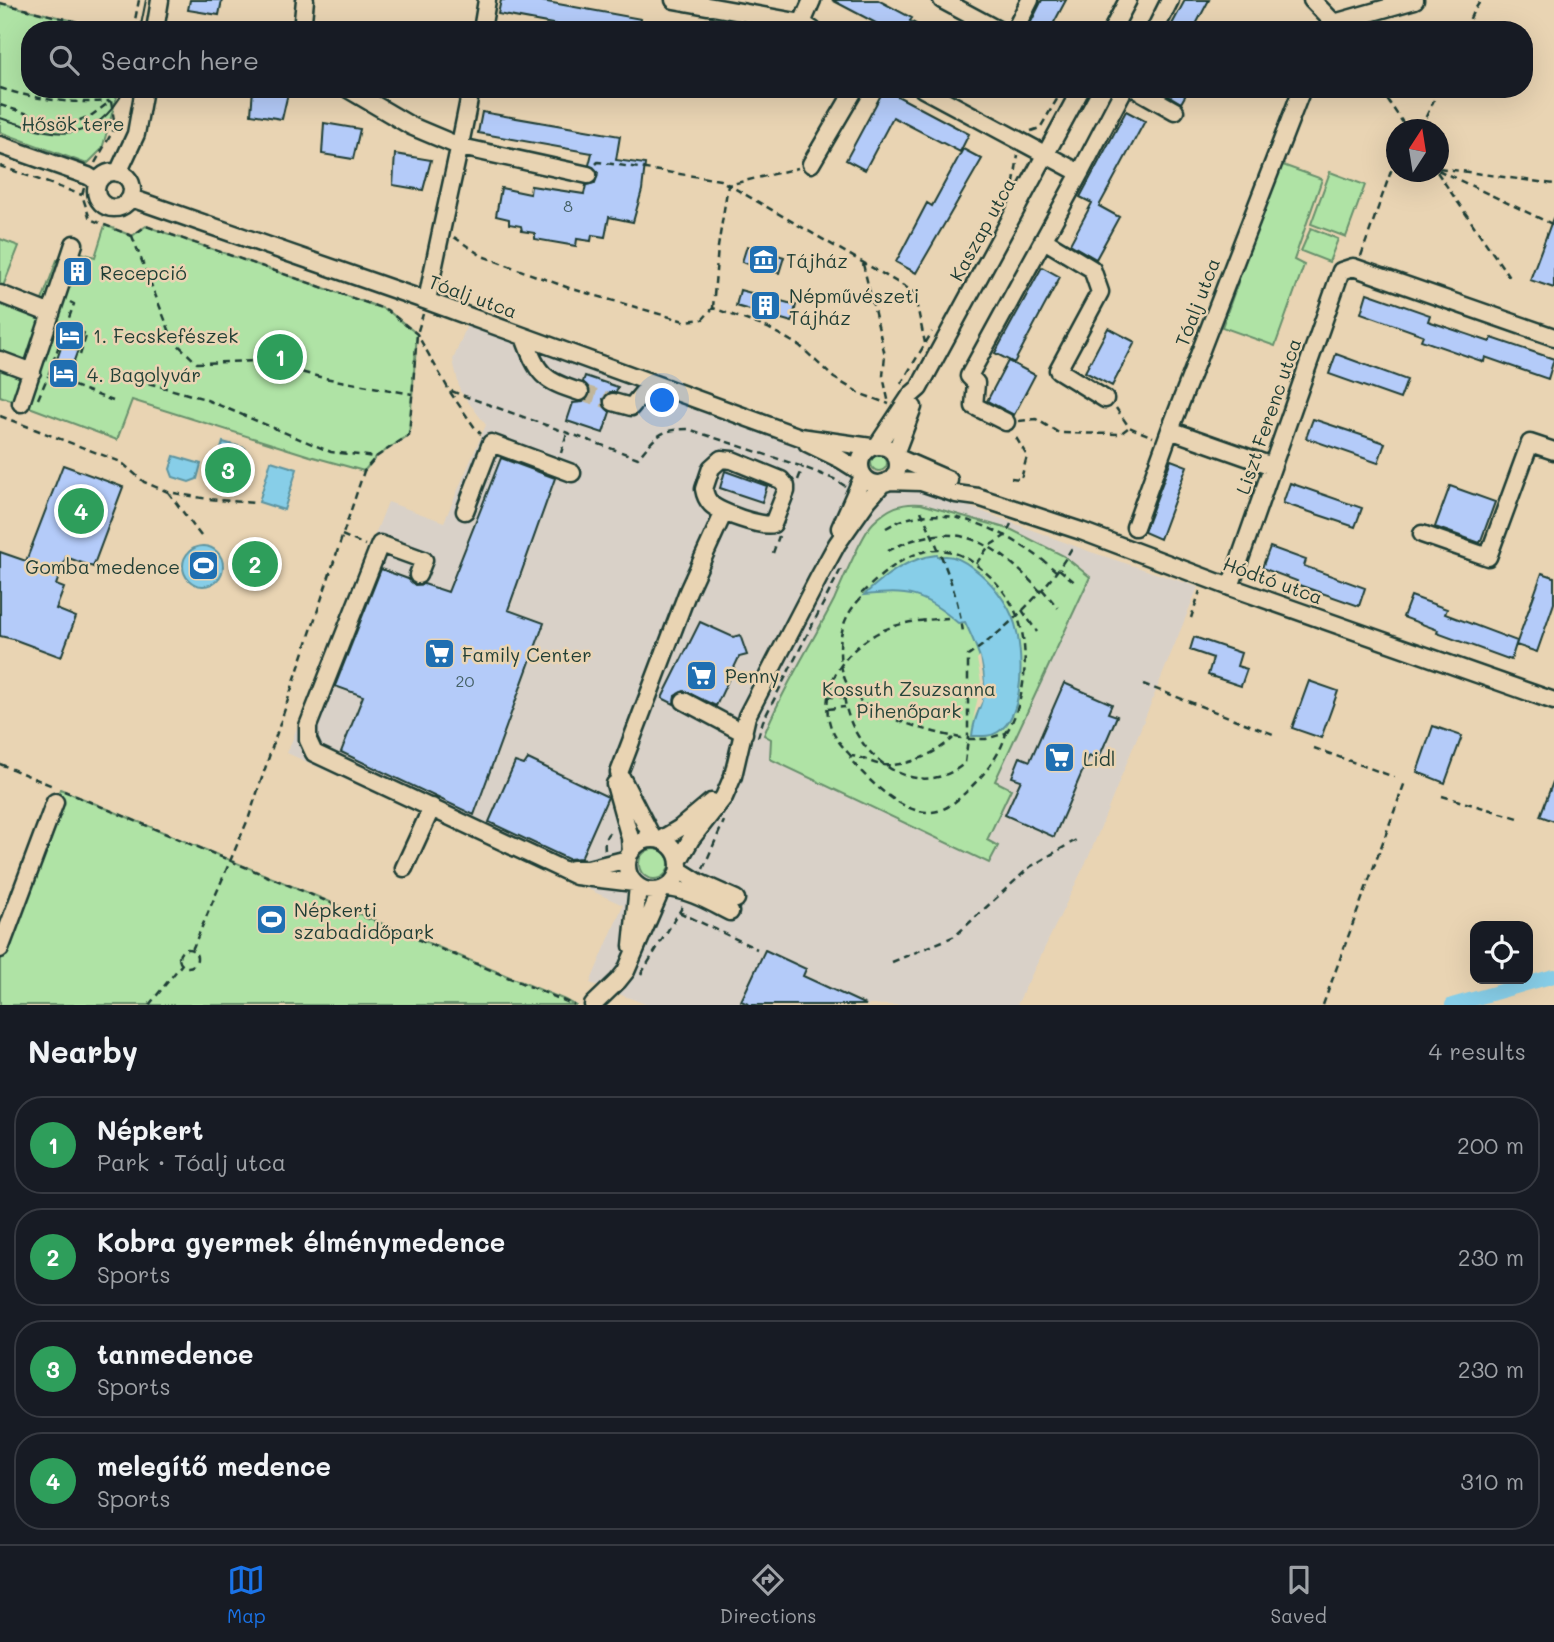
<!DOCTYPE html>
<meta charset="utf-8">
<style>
:root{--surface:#171b24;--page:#20242c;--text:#f1f3f6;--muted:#9ea1a6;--line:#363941;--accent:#1a73e8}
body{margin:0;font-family:Mali,sans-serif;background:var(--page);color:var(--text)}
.controls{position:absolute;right:21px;bottom:21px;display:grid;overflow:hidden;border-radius:14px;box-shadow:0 7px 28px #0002}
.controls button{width:63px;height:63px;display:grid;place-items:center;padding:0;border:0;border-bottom:2px solid var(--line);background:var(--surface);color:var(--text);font:35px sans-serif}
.compass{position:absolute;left:1386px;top:119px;width:63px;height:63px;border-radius:50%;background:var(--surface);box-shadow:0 7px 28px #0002;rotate:12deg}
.you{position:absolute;left:663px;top:401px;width:24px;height:24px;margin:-18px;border:5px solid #fff;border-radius:50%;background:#1a73e8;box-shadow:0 0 0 10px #1a73e833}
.badge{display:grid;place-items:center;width:46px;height:46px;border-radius:50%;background:var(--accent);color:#fff;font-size:23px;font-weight:700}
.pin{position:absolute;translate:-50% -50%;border:4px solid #fff;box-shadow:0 2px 7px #0006}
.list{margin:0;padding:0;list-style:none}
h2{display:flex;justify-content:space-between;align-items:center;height:91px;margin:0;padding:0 28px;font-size:30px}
h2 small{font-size:23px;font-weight:400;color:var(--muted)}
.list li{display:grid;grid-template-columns:46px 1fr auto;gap:21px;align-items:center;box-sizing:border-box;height:98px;margin:0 14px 14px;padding:0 14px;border:2px solid var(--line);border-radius:28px}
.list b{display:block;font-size:26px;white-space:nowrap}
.list p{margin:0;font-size:23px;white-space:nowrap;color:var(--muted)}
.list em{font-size:23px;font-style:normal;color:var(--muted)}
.icon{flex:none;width:38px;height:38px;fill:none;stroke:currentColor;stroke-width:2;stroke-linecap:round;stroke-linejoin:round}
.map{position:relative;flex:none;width:1554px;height:1005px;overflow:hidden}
.search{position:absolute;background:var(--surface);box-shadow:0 7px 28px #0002;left:21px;right:21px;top:21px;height:77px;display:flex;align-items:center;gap:18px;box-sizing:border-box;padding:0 24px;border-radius:28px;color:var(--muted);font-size:26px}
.sheet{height:539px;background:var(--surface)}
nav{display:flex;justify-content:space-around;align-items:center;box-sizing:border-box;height:98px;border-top:2px solid var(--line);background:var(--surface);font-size:19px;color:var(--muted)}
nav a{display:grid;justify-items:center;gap:4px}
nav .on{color:var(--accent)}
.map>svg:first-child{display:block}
</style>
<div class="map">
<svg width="1554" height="1005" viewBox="0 0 1554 1005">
<rect width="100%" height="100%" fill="#e9d4b3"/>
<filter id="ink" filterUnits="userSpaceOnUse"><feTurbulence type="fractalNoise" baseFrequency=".0143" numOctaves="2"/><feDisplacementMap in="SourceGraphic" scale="14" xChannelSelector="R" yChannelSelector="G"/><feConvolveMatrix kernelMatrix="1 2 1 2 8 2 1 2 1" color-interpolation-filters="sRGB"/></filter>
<g filter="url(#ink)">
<!-- built -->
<path fill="#d9d1c8" d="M469 320 1091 552 1198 587 1089 856 1017 1005H648L590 983 623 905 287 753 388 502 444 522 486 425 460 391 453 360Z"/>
<!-- green -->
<path fill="#afe3a5" stroke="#67906c" stroke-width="2" d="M0 3 111 30H30V89H119L102 149 87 164 0 132Z
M1280 164 1322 179 1294 260 1304 265 1275 346 1222 327Z
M1330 172 1365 185 1346 237 1311 224Z
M105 225 132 236 146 226 387 310 417 334 409 435 376 457 364 471 310 456 132 400 117 440 0 396V239L19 246 2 289 41 303 57 260 64 262 68 249 95 257Z
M1311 228 1338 239 1329 262 1301 251Z
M871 463a8 8 0 1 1 16 0a8 8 0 1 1-16 0Z
M921 504 1012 530 1064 556 1090 577 995 781 1011 789 987 840 998 846 989 863 770 759 771 739 764 735C783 688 811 645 834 600 842 582 862 534 873 523 888 508 901 502 921 504Z
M60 789 565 1000 574 1005H0V949Z
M639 864a15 15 0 1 1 30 0a15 15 0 1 1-30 0Z"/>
<!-- water -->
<path fill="#87cee8" stroke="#5d94a0" stroke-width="2" d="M223 442 245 448 247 454 237 488 231 492 210 486Z
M174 456 201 464 197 479 189 482 173 477 170 469Z
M271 461 297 469 284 510 259 502Z
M183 566a20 20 0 1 1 40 0a20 20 0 1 1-40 0Z
M259 549 266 551 268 558 261 580 250 579 249 572 243 570 248 551 256 553Z
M937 555 939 557C951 553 963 560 973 568 991 581 1008 602 1015 624 1023 651 1026 714 998 732 990 737 981 736 972 736 973 722 978 714 982 700 989 671 977 648 965 622L958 623C922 592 909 591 864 595 885 575 908 558 937 555Z"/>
<!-- pier -->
<path fill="#e9d4b3" d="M980 656 984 682 982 701 973 720 981 682 977 659Z"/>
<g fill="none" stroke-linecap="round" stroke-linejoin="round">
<!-- canal -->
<path stroke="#87cee8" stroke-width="14" d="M1452 1005 1554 976"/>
</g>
<!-- building -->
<path fill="#b4cbf9" stroke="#1f3d34" stroke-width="2" d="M190 0H222L219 15 188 10Z
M501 0H536L641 19 639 30H585L498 14Z
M832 0H878L912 18 910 21 927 30H889Z
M1042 0H1066L1050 30H1027Z
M1185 0H1209L1193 30H1169Z
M253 89H289L282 119 251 114Z
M1158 89H1189L1181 103Z
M888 91 969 134 960 152 893 117 865 170 846 160 882 93Z
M1126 111 1145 121 1099 206 1119 217 1096 259 1070 244 1092 203 1080 197Z
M482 112 620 136 616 160 645 164 642 190 633 222 609 217 605 237 592 235 591 241 577 239 576 246 535 239V233L522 231 521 226 509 224V219L496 216 501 188 530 194 531 186 584 194 586 185 595 183 598 172 589 165 592 153 478 133Z
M324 123 360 129 353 159 322 154Z
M963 149 982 159 916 273 896 262 927 203 932 206Z
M395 154 431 160 423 190 393 185Z
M1553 218H1554V288L1530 280Z
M747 246 784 257 779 273 742 262Z
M1042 267 1060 277 1014 363 995 353Z
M740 290 796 305 792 322 736 306Z
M1367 293 1430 315 1428 321 1490 342 1492 338 1554 359 1548 379 1485 357 1484 362 1421 340 1423 335 1361 313Z
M68 327 84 333 67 380 52 374Z
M1108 328 1135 342 1112 386 1085 372Z
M1336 354 1407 380 1400 399 1329 374Z
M1008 361 1035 375 1014 415 987 401Z
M585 376 618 387 616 392H610L603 399V405L610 412 603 433 567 421 573 403 583 402 590 396V389L583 382Z
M1313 419 1385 443 1378 463 1306 438Z
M501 458 555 478 508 610 544 623 474 815 341 752 363 696 335 686 381 569 408 579 415 585 424 584 448 592Z
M1171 460 1187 466 1160 539 1144 532Z
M63 465 123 487 93 567 66 557 56 585 64 588 56 609 76 617 61 657 13 639 0 636V552L26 561Z
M725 471 767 486 762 502 720 488Z
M1290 483 1362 508 1355 527 1283 503Z
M1450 486 1495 502 1480 543 1435 527Z
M1270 547 1306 560 1304 566 1365 588 1359 606 1296 584 1297 581 1262 568Z
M1542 573 1554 577V603L1537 652 1516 645Z
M1411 596 1447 609 1445 614 1517 641 1511 660 1437 633 1438 630 1403 617Z
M700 622 733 637 740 635 747 655 739 657 716 706 684 691 675 696 674 704 662 698Z
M1194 637 1241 653 1237 666 1247 669 1241 686 1208 675 1213 658 1190 650Z
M1309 681 1338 691 1321 738 1292 728Z
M1064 683 1112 704 1108 713 1117 716 1098 760 1089 756 1054 837 1005 815 1021 780 1012 777 1020 757 1030 761Z
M1433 726 1462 736 1445 783 1417 772Z
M528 759 608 797 581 858 568 859 489 822 515 762 524 765Z
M1553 782H1554V821L1540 816Z
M765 950 806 969 803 976 866 1005H750L741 1001Z"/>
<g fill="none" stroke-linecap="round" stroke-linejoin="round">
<!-- minor-tunnel -->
<path stroke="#c1b69a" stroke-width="16" stroke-dasharray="16 8" stroke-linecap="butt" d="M580 392 613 402"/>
<defs>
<path id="minor" d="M674 0 802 23 813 30
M942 0 998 30
M1312 0 1334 23
M802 23 812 0
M155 30 160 0
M302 30 305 0
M482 30 487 0
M1015 30 1030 0
M1112 30 1128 0
M1155 30 1170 0
M1326 30 1334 23 1415 0
M348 89 411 126 461 147 588 175
M923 89 1080 173 1124 89
M1136 89 1175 111
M0 145 88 176 98 182
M811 164 855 89
M96 190a18 18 0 1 1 36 0a18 18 0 1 1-36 0Z
M118 173 136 134 144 89
M131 198 427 301 800 437 871 447
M1044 240 1092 269 1100 292 1058 370 1105 399
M0 294 51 314
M427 301C440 230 458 160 471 89
M524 337C538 375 542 380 580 392
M0 360 32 372
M613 402 631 407 651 383
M21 403 74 244
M1006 422 974 406 976 383 969 376 1080 173
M807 443 840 459 861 472
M860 465a19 19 0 1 1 38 0a19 19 0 1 1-38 0Z
M877 446 911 395 919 388 1081 89
M895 454 913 407
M896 457 949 480
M721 459 732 460 781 480 786 486V491L773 524C763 528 718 512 711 504 707 500 705 495 704 489L711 468Z
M1272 466 1170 430 1302 89
M888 481 921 482 956 494 978 497 1081 531 1230 587 1554 701
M465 511 491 443 572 473
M1135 527 1170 430
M840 528 863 476
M1422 534 1488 557 1530 443 1554 451
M418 575 424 560 380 544 308 726V740L314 753 576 876 634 883
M1230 587 1341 271 1353 267 1554 337
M684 701 744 733
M615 784 630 838 631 852
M653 839 619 773 688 591 724 512
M627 865a26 26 0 1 1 52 0a26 26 0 1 1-52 0Z
M660 840 680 828 711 802
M679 860 691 839 724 797 733 776 747 716 819 577 837 544 868 500 883 483
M404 868 432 807
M572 869H588L628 859
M679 870 698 882 736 899
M665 888C688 889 710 902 730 912
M632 946 638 886
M0 949 55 802
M593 1005 618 981 626 971 661 890"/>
</defs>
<!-- minor casing -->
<use href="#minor" stroke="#1f3d34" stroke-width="21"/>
<!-- path -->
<path stroke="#1f3d34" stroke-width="2.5" stroke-dasharray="7 5" stroke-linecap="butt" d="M0 3 111 30
M133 30 139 0
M1465 30 1472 14 1481 0
M0 88C36 100 73 104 110 101
M1380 89 1408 130
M0 105 66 126 92 115 111 101
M1406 130 1425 119 1439 89
M1031 131 1040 128 1063 89
M95 163 115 127 111 101 118 89
M596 164 598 162 720 180 914 292 925 343
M0 166 82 195
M1439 168 1554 184
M1438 170 1554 225
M1437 172 1510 278
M1014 183 1018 155
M84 188 82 195 90 219 132 236 146 226 387 310 417 334 449 390 459 394 638 458C655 438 659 429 688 429L803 467 834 479 845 486
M132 236 173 340 197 363 257 361 324 378 412 394
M454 237 482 256 569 288 684 321 703 319 713 308 768 328 800 346 834 378 861 394 889 404
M1361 256 1396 157
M863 264 885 355 883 376 889 404
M70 302 74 304 48 376 113 401
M713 308 718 247 728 185 798 168
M60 344 81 351
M80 355 86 336
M137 380 202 398 331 452 376 457
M901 384 932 332
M450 392 475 428 481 434
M38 399 48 376
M1116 408 1129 427 1153 437
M0 416 121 462 144 482 168 492 208 499 254 503
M1019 421 1036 419 1059 433 1120 434 1129 427
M561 453 567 433
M1011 478 1021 479 1027 456 1014 434
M798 480 803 467
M168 492 204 540
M921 511C939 550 957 588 963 632
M886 528C941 494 1014 534 1057 572
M342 535 365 545
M888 551C954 516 994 541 1040 591
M773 553 779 536
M976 564 989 546 1005 536 1011 524
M1059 569 1077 584
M1042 589 1058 608
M1022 610 1037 632
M1191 618 1200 591
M1143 684 1273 734
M849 688 844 693C847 750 913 807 965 763L968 739H986L1006 733C1002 751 988 770 975 783 965 793 954 805 941 810 909 822 869 781 850 759L851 756C861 756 872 764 883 765 906 767 936 754 953 738
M827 697H844
M828 709 845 707
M1006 733C1026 702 1031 647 1016 613 1009 596 994 578 979 567 968 558 955 551 940 550 909 549 883 573 862 593V597C847 612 840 627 840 650 840 695 866 710 905 723 926 730 946 736 968 739V656C1008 628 1051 587 1074 544
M758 737 763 721 842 567
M1314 748 1394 777
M851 756C844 748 836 740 832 730 815 688 847 646 884 630 904 621 926 620 948 618
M0 764 55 787
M64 791 574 1005
M1442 796 1522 819
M605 850C604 842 605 833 614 830
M703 869 724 821
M679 912 757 949
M179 958a9 9 0 1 1 18 0a9 9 0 1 1-18 0Z
M192 950 249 817 364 471 376 457 409 435 417 334 423 314
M892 962 955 936 1030 867 1076 840
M641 974 683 906
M149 1005 182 964
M1323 1005 1405 782"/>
<!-- minor -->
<use href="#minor" stroke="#e9d4b3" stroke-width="16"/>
<!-- tram -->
<path stroke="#1f3d34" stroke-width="2" d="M140 30 146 0
M0 118C53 135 93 149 125 89"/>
</g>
</g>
<!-- icons -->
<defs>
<symbol id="museum-square" viewBox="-11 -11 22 22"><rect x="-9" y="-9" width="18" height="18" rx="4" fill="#1f6fb2" stroke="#e9d4b3"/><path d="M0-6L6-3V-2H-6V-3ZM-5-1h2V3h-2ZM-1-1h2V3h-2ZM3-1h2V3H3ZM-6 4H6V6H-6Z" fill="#fff"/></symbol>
<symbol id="building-square" viewBox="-11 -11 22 22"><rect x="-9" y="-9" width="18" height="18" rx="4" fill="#1f6fb2" stroke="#e9d4b3"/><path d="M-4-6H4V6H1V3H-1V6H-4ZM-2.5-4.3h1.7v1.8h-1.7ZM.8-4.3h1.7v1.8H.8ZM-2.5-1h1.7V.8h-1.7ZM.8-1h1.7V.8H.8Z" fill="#fff"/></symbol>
<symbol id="hotel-square" viewBox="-11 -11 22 22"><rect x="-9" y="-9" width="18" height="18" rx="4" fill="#1f6fb2" stroke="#e9d4b3"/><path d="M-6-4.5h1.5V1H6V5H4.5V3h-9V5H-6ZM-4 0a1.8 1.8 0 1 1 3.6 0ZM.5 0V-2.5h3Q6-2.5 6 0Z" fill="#fff"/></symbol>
<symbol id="stadium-square" viewBox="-11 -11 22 22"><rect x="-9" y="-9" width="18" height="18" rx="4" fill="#1f6fb2" stroke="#e9d4b3"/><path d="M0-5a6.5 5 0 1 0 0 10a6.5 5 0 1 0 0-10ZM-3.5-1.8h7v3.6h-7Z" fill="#fff"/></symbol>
<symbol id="supermarket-square" viewBox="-11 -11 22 22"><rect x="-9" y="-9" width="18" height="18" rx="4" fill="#1f6fb2" stroke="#e9d4b3"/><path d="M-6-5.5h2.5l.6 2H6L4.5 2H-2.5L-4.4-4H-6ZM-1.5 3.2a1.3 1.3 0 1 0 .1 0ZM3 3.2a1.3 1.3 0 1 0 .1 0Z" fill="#fff"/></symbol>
</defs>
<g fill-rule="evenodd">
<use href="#museum-square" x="746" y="242" width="35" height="35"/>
<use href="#building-square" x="60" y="254" width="35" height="35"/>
<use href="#building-square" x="748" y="288" width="35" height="35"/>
<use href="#hotel-square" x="52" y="318" width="35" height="35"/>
<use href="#hotel-square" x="46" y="356" width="35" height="35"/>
<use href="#stadium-square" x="186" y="548" width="35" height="35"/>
<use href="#supermarket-square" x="422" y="636" width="35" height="35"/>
<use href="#supermarket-square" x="684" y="658" width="35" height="35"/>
<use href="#supermarket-square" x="1042" y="740" width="35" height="35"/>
<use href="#stadium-square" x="254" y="902" width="35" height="35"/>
</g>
<g text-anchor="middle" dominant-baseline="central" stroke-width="5" stroke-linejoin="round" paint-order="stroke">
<!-- number labels -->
<g font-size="16" fill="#446065">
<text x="568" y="205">8</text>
<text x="465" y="680">20</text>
</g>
<!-- park labels -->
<g font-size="19" fill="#26453a" stroke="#e9d4b3">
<text x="73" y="123">Hősök tere</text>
<text x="909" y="688">Kossuth Zsuzsanna<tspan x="909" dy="22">Pihenőpark</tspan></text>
</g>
<!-- street labels -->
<g font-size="19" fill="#1f3d34" stroke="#e9d4b3">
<text transform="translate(982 229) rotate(-61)">Kaszap utca</text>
<text transform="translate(473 296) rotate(20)">Tóalj utca</text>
<text transform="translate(1197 302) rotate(-69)">Tóalj utca</text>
<text transform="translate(1268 416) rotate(-71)">Liszt Ferenc utca</text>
<text transform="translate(1273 580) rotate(20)">Hódtó utca</text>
</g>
<!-- poi labels -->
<g font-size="19" fill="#1f3d34" stroke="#e9d4b3" text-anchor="start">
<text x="786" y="260">Tájház</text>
<text x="100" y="272">Recepció</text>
<text x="789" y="295">Népművészeti<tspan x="789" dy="22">Tájház</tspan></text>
<text x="93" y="335">1. Fecskefészek</text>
<text x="87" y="374">4. Bagolyvár</text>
<text x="180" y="566" text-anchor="end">Gomba medence</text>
<text x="462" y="654">Family Center</text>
<text x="725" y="675">Penny</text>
<text x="1083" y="758">Lidl</text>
<text x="294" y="909">Népkerti<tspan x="294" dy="22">szabadidőpark</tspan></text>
</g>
</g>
</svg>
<div class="controls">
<button><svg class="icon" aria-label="locate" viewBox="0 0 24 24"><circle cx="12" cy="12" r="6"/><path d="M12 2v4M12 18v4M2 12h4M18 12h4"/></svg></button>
</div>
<svg class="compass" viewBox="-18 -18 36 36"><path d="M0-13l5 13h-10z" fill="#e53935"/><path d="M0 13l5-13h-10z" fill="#9ea1a6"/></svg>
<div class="you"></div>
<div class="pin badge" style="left:280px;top:357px;background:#2e9e5b">1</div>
<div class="pin badge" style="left:255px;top:564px;background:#2e9e5b">2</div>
<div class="pin badge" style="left:228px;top:470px;background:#2e9e5b">3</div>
<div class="pin badge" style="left:81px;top:511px;background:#2e9e5b">4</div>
<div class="search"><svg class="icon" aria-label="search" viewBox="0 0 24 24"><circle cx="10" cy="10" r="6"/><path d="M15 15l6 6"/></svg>Search here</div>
</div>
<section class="sheet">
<h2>Nearby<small>4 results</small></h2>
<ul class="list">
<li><span class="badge" style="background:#2e9e5b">1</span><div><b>Népkert</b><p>Park · Tóalj utca</p></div><em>200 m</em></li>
<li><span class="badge" style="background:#2e9e5b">2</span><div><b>Kobra gyermek élménymedence</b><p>Sports</p></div><em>230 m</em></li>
<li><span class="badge" style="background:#2e9e5b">3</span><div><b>tanmedence</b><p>Sports</p></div><em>230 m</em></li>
<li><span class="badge" style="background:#2e9e5b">4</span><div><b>melegítő medence</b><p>Sports</p></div><em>310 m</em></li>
</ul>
</section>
<nav>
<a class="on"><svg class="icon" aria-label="map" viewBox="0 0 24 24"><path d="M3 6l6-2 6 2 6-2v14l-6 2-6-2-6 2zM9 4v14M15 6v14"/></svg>Map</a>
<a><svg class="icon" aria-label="directions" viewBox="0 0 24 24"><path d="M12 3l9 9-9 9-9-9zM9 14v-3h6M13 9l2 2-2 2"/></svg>Directions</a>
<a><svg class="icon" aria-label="saved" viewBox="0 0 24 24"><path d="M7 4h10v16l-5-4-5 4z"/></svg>Saved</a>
</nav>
